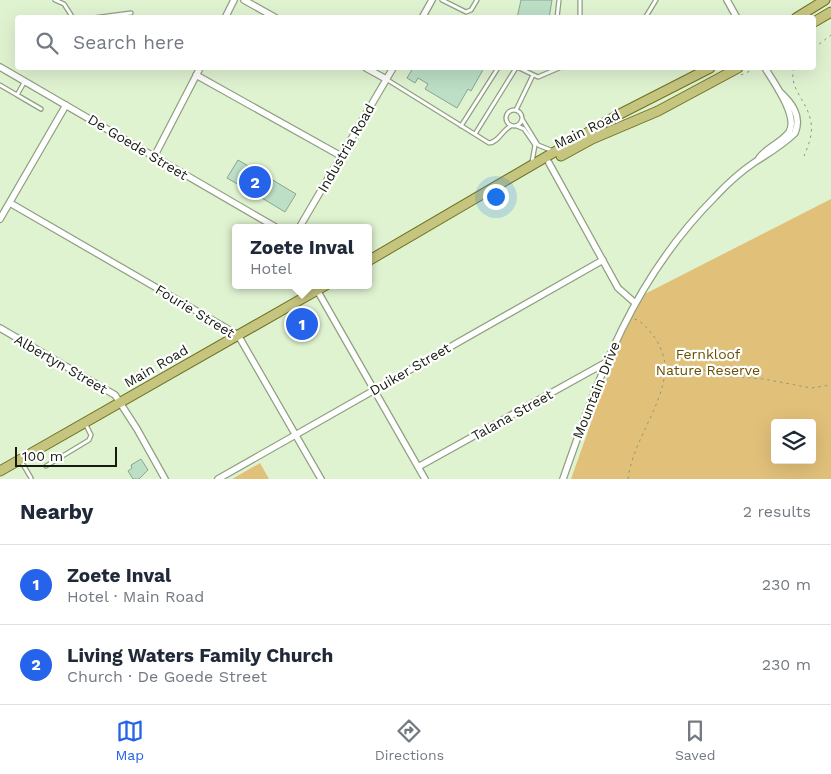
<!DOCTYPE html>
<meta charset="utf-8">
<style>
:root{--surface:#fff;--page:#f6f6f7;--text:#1f2937;--muted:#747a83;--line:#e0e1e3;--accent:#2563eb}
body{margin:0;font-family:"Work Sans",sans-serif;background:var(--page);color:var(--text)}
.controls{position:absolute;right:15px;bottom:15px;display:grid;overflow:hidden;border-radius:5px;box-shadow:0 5px 20px #0002}
.controls button{width:45px;height:45px;display:grid;place-items:center;padding:0;border:0;border-bottom:1px solid var(--line);background:var(--surface);color:var(--text);font:25px sans-serif}
.scale{position:absolute;left:15px;bottom:12px;width:102px;box-sizing:border-box;padding-left:5px;border:2px solid #141b0f;border-top:0;font-size:14px;line-height:18px;white-space:nowrap;color:#141b0f;-webkit-text-stroke:4px #fff;paint-order:stroke}
.you{position:absolute;left:495px;top:196px;width:18px;height:18px;margin:-12px;border:4px solid #fff;border-radius:50%;background:#1a73e8;box-shadow:0 0 0 8px #1a73e833}
.badge{display:grid;place-items:center;width:32px;height:32px;border-radius:50%;background:var(--accent);color:#fff;font-size:16px;font-weight:700}
.pin{position:absolute;translate:-50% -50%;border:2px solid #fff;box-shadow:0 1px 5px #0006}
.popup{position:absolute;left:232px;top:224px;width:140px;height:65px;box-sizing:border-box;display:grid;place-content:center;border-radius:5px;background:var(--surface);filter:drop-shadow(0 1px 4px #0005);font-size:16px;white-space:nowrap;color:var(--muted)}
.popup b{font-size:19px;color:var(--text)}
.popup::after{content:'';position:absolute;left:50%;top:100%;margin-left:-10px;border:10px solid transparent;border-top-color:var(--surface)}
.list{margin:0;padding:0;list-style:none}
h2{display:flex;justify-content:space-between;align-items:center;height:65px;margin:0;padding:0 20px;font-size:21px}
h2 small{font-size:16px;font-weight:400;color:var(--muted)}
.list li{display:grid;grid-template-columns:32px 1fr auto;gap:15px;align-items:center;box-sizing:border-box;height:80px;padding:0 20px;border-top:1px solid var(--line)}
.list b{display:block;font-size:19px;white-space:nowrap}
.list p{margin:0;font-size:16px;white-space:nowrap;color:var(--muted)}
.list em{font-size:16px;font-style:normal;color:var(--muted)}
.icon{flex:none;width:28px;height:28px;fill:none;stroke:currentColor;stroke-width:2;stroke-linecap:round;stroke-linejoin:round}
.map{position:relative;flex:none;width:831px;height:479px;overflow:hidden}
.search{position:absolute;background:var(--surface);box-shadow:0 5px 20px #0002;left:15px;right:15px;top:15px;height:55px;display:flex;align-items:center;gap:12px;box-sizing:border-box;padding:0 18px;border-radius:5px;color:var(--muted);font-size:19px}
.sheet{height:225px;background:var(--surface)}
nav{display:flex;justify-content:space-around;align-items:center;box-sizing:border-box;height:70px;border-top:1px solid var(--line);background:var(--surface);font-size:14px;color:var(--muted)}
nav a{display:grid;justify-items:center;gap:2px}
nav .on{color:var(--accent)}
.map>svg:first-child{display:block}
</style>
<div class="map">
<svg width="831" height="479" viewBox="0 0 831 479">
<rect width="100%" height="100%" fill="#e0f3d1"/>
<!-- green -->
<path fill="#e1c079" fill-rule="evenodd" d="M831 199V479H571L635 299ZM775 423H812V460H775Z
M260 463 269 479H232Z"/>
<!-- building -->
<path fill="#bcdfc6" stroke="#86a790" d="M521 0H552L549 18H517Z
M413 68H484L471 91 468 89 457 108 425 89 428 84 418 78 415 83 407 78Z
M238 160 255 170 257 167 262 171 261 173 296 194 285 212 252 192 250 195 240 189 241 186 227 178Z
M141 459 148 470 139 479H133L128 471 132 468 131 465Z"/>
<g fill="none" stroke-linecap="round" stroke-linejoin="round">
<defs>
<path id="service" d="M55 0 64 4 73 18
M442 0 466 12 471 10 477 0
M93 18 131 13
M557 18 559 0
M580 18V0
M645 18 656 0
M519 68 538 77 559 68
M386 79 489 143C499 142 502 130 511 126
M25 81 17 95 41 109
M0 85 17 95
M516 110 533 75
M506 118a8 8 0 1 1 16 0a8 8 0 1 1-16 0Z
M522 119 538 145 553 151
M461 126 498 68
M517 126 524 129 535 145 532 162
M475 134 516 68
M21 461 31 478
M46 466 89 440 91 435 85 423"/>
<path id="minor" d="M244 0 276 18
M727 0 737 18
M225 18 234 0
M422 18 432 0
M0 67 277 228
M366 68 386 79
M196 75 341 156
M154 157 200 68
M759 158C767 147 781 143 789 132 799 117 773 81 765 68
M549 163 618 288 634 302
M10 203 238 335 321 479
M0 219 66 105
M299 228 393 68
M317 290 425 479
M0 328 115 395 137 429 165 479
M418 467 605 363
M218 479 603 260
M563 479C600 373 633 279 715 197 727 184 740 172 755 162 769 153 783 145 795 133 802 116 792 103 779 91"/>
<path id="primary" d="M796 18 825 0
M814 22 831 12
M561 156 592 139 658 111 738 68
M368 261 616 116 710 68
M0 471 326 285"/>
</defs>
<!-- service casing -->
<use href="#service" stroke="#8fa181" stroke-width="5.5"/>
<!-- minor casing -->
<use href="#minor" stroke="#8fa181" stroke-width="8"/>
<!-- primary casing -->
<use href="#primary" stroke="#6f7121" stroke-width="11"/>
<!-- path -->
<path stroke="#8b9980" stroke-width="1" stroke-dasharray="2.5 4" stroke-linecap="butt" d="M814 48 831 35
M794 68C788 87 806 100 810 118 814 132 809 144 804 156
M741 75 757 68
M665 366 690 371 700 369 727 376 764 379 811 388 831 385
M628 479C633 441 660 411 665 373 667 362 660 343 652 334 647 328 642 321 634 319"/>
<!-- service -->
<use href="#service" stroke="#fff" stroke-width="3"/>
<!-- minor -->
<use href="#minor" stroke="#fff" stroke-width="5.5"/>
<!-- primary -->
<use href="#primary" stroke="#c6c57f" stroke-width="9"/>
</g>
<g text-anchor="middle" dominant-baseline="central" stroke-width="4.5" stroke-linejoin="round" paint-order="stroke">
<!-- street labels -->
<g font-size="14" fill="#141b0f" stroke="#fff">
<text transform="translate(587 129) rotate(-26)">Main Road</text>
<text transform="translate(138 147) rotate(31)">De Goede Street</text>
<text transform="translate(346 148) rotate(-60)">Industria Road</text>
<text transform="translate(195 311) rotate(31)">Fourie Street</text>
<text transform="translate(61 364) rotate(30)">Albertyn Street</text>
<text transform="translate(156 366) rotate(-30)">Main Road</text>
<text transform="translate(410 369) rotate(-30)">Duiker Street</text>
<text transform="translate(596 390) rotate(-68)">Mountain Drive</text>
<text transform="translate(512 415) rotate(-29)">Talana Street</text>
</g>
<!-- park labels -->
<g font-size="14" fill="#6a4f00" stroke="#fff">
<text x="708" y="354">Fernkloof<tspan x="708" dy="16">Nature Reserve</tspan></text>
</g>
</g>
</svg>
<div class="controls">
<button><svg class="icon" aria-label="layers" viewBox="0 0 24 24"><path d="M12 4l9 5-9 5-9-5zM3 14l9 5 9-5"/></svg></button>
</div>
<div class="scale">100 m</div>
<div class="you"></div>
<div class="pin badge" style="left:302px;top:324px">1</div>
<div class="popup"><b>Zoete Inval</b>Hotel</div>
<div class="pin badge" style="left:255px;top:182px">2</div>
<div class="search"><svg class="icon" aria-label="search" viewBox="0 0 24 24"><circle cx="10" cy="10" r="6"/><path d="M15 15l6 6"/></svg>Search here</div>
</div>
<section class="sheet">
<h2>Nearby<small>2 results</small></h2>
<ul class="list">
<li><span class="badge">1</span><div><b>Zoete Inval</b><p>Hotel · Main Road</p></div><em>230 m</em></li>
<li><span class="badge">2</span><div><b>Living Waters Family Church</b><p>Church · De Goede Street</p></div><em>230 m</em></li>
</ul>
</section>
<nav>
<a class="on"><svg class="icon" aria-label="map" viewBox="0 0 24 24"><path d="M3 6l6-2 6 2 6-2v14l-6 2-6-2-6 2zM9 4v14M15 6v14"/></svg>Map</a>
<a><svg class="icon" aria-label="directions" viewBox="0 0 24 24"><path d="M12 3l9 9-9 9-9-9zM9 14v-3h6M13 9l2 2-2 2"/></svg>Directions</a>
<a><svg class="icon" aria-label="saved" viewBox="0 0 24 24"><path d="M7 4h10v16l-5-4-5 4z"/></svg>Saved</a>
</nav>
